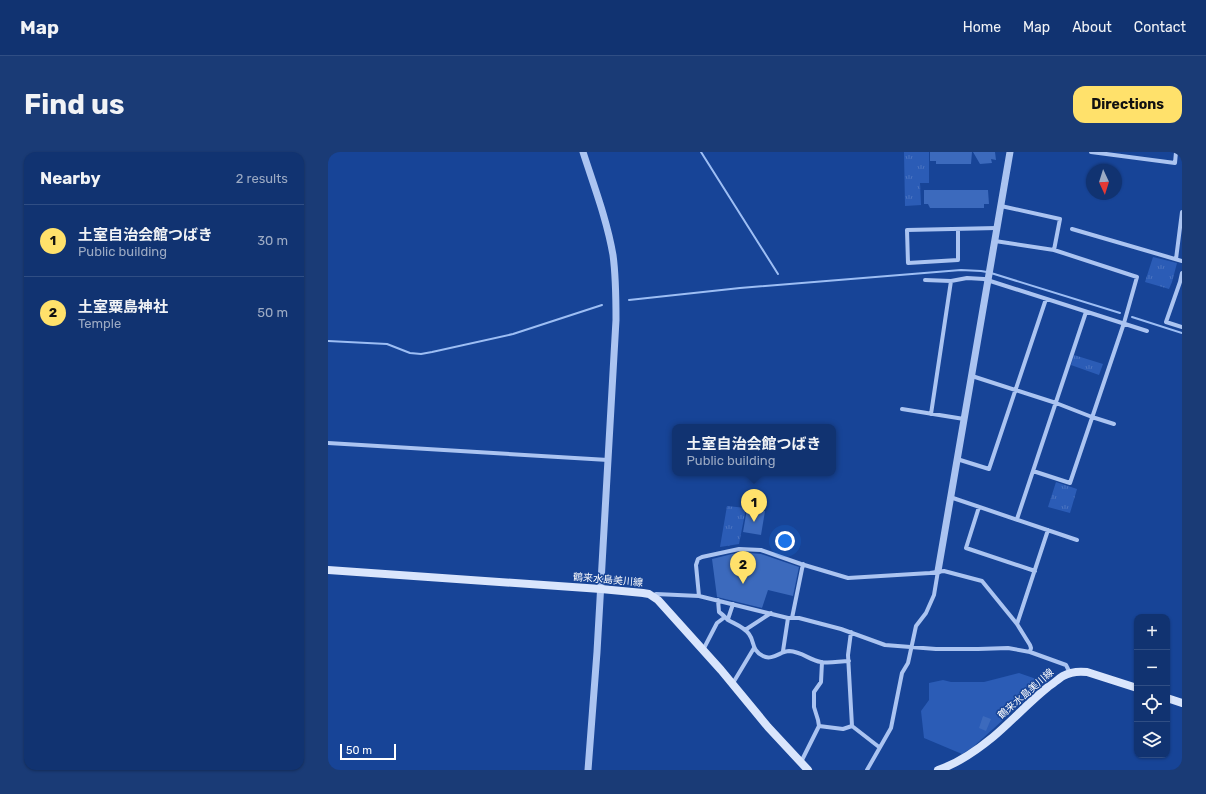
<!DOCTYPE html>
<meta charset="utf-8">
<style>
:root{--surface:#113371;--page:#1a3b76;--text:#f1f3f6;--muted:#9caac3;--line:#304e84;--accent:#ffe16b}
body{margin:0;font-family:Rubik,"Noto Sans JP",sans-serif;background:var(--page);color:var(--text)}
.controls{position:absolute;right:12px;bottom:12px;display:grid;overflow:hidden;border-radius:8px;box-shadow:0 1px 3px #0004}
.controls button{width:36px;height:36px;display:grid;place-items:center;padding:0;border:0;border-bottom:1px solid var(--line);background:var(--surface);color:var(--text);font:20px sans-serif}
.compass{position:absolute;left:758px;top:12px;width:36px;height:36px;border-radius:50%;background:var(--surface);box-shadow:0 1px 3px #0004;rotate:176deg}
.scale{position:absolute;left:12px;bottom:10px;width:56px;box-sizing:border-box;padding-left:4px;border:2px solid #fff;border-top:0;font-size:11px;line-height:14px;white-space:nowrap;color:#fff;-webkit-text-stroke:3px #174497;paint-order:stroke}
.you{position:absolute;left:457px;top:389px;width:14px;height:14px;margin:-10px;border:3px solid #fff;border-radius:50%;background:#1a73e8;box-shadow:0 0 0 6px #1a73e833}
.badge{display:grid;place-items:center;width:26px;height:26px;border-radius:50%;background:var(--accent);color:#111;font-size:13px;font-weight:700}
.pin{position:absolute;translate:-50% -33px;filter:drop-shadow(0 1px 2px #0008)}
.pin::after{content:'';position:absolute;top:21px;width:14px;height:12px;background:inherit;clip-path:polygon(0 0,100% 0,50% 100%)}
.popup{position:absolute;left:344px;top:272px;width:164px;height:52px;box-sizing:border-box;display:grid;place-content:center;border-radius:8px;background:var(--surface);filter:drop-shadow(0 1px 3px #0005);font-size:13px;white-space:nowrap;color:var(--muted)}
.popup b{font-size:15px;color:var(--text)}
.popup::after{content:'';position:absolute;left:50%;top:100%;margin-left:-8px;border:8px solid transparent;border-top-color:var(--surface)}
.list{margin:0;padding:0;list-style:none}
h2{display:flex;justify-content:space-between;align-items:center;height:52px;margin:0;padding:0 16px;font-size:17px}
h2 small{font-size:13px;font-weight:400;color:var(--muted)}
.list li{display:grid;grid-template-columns:26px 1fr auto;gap:12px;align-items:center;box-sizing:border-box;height:72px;padding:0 16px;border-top:1px solid var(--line)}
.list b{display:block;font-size:15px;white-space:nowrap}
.list p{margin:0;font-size:13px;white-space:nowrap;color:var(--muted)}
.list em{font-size:13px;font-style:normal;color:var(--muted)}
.icon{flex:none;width:22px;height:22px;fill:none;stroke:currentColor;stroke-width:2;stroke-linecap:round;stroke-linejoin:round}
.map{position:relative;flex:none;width:854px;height:618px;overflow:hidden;border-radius:12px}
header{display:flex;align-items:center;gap:24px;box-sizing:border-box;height:56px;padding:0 20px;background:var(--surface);border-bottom:1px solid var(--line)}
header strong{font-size:19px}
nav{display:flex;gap:22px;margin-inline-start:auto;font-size:14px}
.intro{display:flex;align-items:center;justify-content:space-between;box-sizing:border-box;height:96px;padding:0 24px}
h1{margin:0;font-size:28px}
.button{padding:10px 18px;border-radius:12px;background:var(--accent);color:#111;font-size:14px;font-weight:700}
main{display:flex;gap:24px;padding:0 24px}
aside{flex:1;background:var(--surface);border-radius:12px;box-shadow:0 1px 3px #0004}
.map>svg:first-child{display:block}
</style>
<header>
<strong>Map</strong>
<nav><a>Home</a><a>Map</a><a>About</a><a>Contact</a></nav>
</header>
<div class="intro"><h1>Find us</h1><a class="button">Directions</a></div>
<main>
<aside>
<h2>Nearby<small>2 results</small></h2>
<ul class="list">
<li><span class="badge">1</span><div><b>土室自治会館つばき</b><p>Public building</p></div><em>30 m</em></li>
<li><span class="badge">2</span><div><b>土室粟島神社</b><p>Temple</p></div><em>50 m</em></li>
</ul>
</aside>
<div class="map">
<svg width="854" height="618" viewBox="0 0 854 618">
<defs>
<pattern id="park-tufts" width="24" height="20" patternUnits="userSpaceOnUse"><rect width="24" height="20" fill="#2b5cb6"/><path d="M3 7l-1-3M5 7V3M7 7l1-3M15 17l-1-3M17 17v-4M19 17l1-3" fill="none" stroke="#4b74c1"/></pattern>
</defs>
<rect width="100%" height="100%" fill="#174497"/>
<!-- green -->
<path fill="#2b5cb6" d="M691 521 717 530 645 595 634 602 596 586 593 559 601 548V531L615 528 623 530H656Z"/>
<!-- park -->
<path fill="url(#park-tufts)" d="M576 0H601V31H592L593 53 577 54Z
M825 105 849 111 844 130 841 137 817 130Z
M746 203 775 212 771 223 743 213Z
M728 330 749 337 742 361 720 355Z
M399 354 418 356 411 392 392 395Z"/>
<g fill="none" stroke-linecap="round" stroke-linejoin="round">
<!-- stream -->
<path stroke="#9dbef4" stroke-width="2" d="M373 0 450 122
M663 121 792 161
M301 148 412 136 633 118 653 119 659 120
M804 165 854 181
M0 189 59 192 82 201 93 202 104 200 185 182 274 153"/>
</g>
<!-- building -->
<path fill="#3c6abd" d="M602 0H644L643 12H608V9H602Z
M645 0H667L668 8 663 7 664 11 652 12Z
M596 38H660L661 52H656V56H602L600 52H596Z
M419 357 437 359 433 383 415 380Z
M421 401 433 402 471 415 465 444 440 438 434 456 389 445 384 407 404 402Z
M655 564 663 567 658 579 651 576Z"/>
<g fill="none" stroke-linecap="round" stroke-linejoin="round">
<!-- minor -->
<path stroke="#abc4f1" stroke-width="4" d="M763 0 847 11 848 0
M673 54 732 67 726 98
M630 77V108L580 111 579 78 669 76
M744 77 854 109
M667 89 726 98 809 125 796 171 742 331 705 319
M848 107 854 60
M854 121 852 130 838 170 854 175
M597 128 623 129 639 126 656 127 819 179
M644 224 728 251 764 265 786 272
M574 257 636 267
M603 262 623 129
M0 291 280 308
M629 307 661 317 718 147
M622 345 749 388
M651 355 638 396 707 419
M689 367 758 160
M324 444 328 442 371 444 460 466H471L513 477 557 493 608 497H650L680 496 702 500 738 513 742 521
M371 444 368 413 370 407 374 405 411 397 433 398 473 412 520 426 602 421 616 419 654 429 689 472 702 493 703 496 702 500
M390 448 391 460C394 462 397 465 400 468 407 472 416 475 421 482 427 490 423 498 435 504 444 509 453 499 461 499 475 500 481 508 493 510 501 512 512 509 521 509
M464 466 475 412
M400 467 405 452
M689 472 720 378
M417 478 443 461
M523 480 520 503 524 574 551 595
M375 498 389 471 397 465
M455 499 460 466
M405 531 426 496
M491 574 490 568 486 555V540L493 530 494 510
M473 610 491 574 515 577 524 574
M539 618 563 576 574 521 580 511 588 474 598 461 606 443 610 419"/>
<!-- tertiary -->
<path stroke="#abc4f1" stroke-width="7" d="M255 0C266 34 279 68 285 103 288 125 288 147 288 168L269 500 260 618
M610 419 682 0"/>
<!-- secondary -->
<path stroke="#d9e5fc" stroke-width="8" d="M0 418 273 437 315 441 321 442 330 448 393 518 440 575 480 618
M839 546 854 551
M610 618C631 611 648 599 665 585 684 569 701 550 720 535 725 532 730 527 735 524 742 520 750 519 759 520L809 536"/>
</g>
<g text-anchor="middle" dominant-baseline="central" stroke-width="3" stroke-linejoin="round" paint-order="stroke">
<!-- street labels -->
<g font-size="10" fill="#fff" stroke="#174497">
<text transform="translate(280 428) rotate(5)">鶴来水島美川線</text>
<text transform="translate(698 542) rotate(-41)">鶴来水島美川線</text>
</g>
</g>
</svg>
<div class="controls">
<button>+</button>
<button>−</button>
<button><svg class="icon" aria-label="locate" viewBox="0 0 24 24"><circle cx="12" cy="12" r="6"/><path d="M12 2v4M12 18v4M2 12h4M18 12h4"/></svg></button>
<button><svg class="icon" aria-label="layers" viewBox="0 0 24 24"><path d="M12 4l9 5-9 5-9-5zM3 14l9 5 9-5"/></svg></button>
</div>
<svg class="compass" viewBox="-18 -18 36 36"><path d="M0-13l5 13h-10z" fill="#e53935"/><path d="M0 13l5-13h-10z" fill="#9caac3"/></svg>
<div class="scale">50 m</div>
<div class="you"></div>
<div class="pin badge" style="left:426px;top:370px">1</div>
<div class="popup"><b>土室自治会館つばき</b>Public building</div>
<div class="pin badge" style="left:415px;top:432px">2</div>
</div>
</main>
